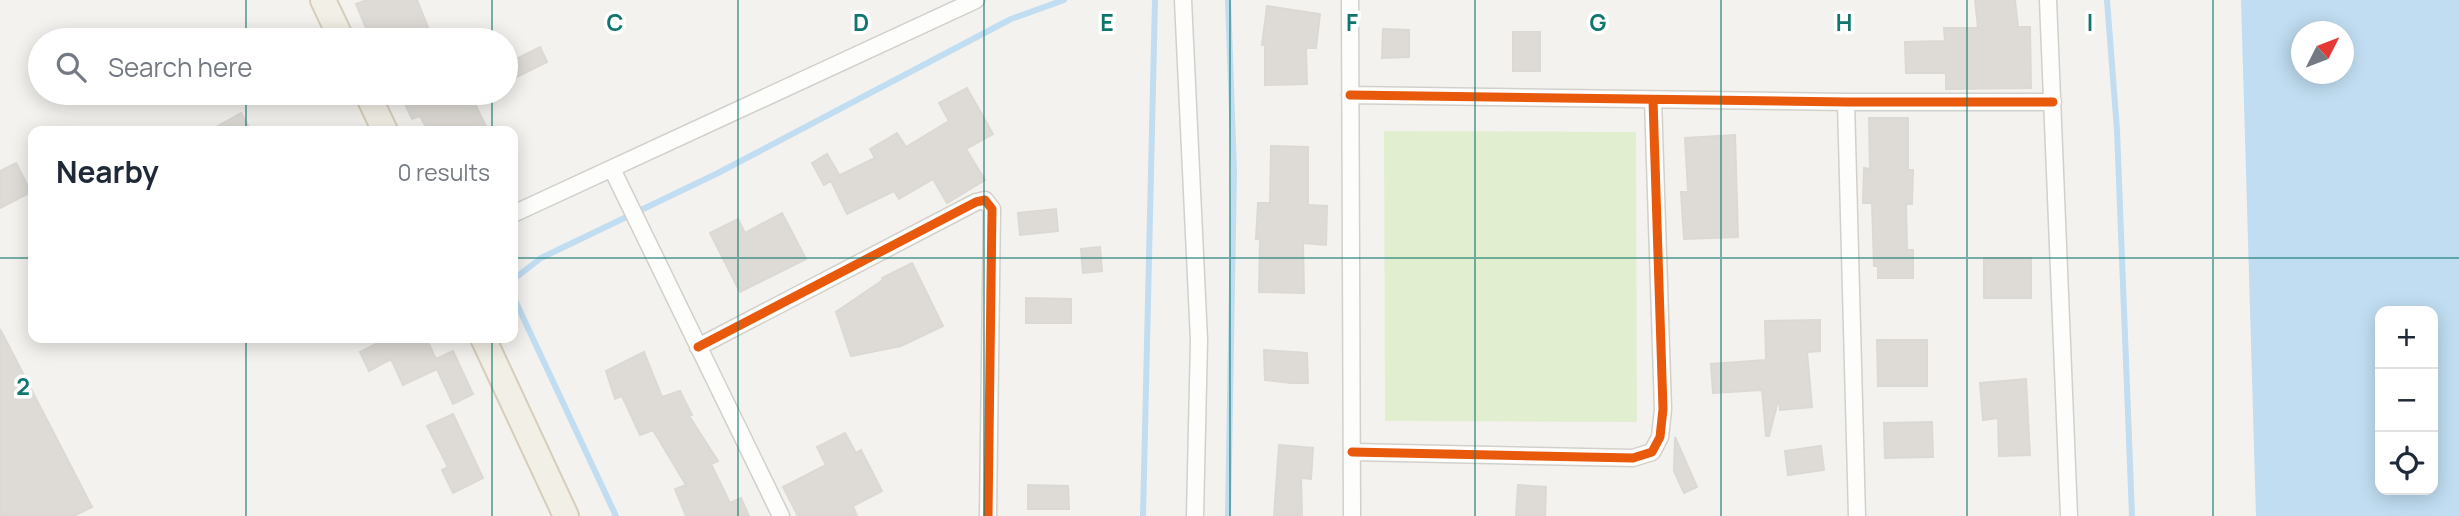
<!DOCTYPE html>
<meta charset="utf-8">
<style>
:root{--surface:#fff;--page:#f2f2f3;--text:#1f2937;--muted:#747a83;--line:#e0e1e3}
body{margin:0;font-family:Manrope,sans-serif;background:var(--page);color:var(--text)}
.controls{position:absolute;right:21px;bottom:21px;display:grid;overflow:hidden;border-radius:14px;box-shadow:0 4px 18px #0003}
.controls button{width:63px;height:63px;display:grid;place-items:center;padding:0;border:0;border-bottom:2px solid var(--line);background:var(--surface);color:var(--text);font:35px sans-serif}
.compass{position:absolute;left:2291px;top:21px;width:63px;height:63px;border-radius:50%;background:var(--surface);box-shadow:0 4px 18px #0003;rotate:48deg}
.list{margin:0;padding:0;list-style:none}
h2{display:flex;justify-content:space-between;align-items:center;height:91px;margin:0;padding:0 28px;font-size:30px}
h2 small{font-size:23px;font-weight:400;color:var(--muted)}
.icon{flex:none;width:38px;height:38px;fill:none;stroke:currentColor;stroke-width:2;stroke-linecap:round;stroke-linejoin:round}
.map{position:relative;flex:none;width:2459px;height:516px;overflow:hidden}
.search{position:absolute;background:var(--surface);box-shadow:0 4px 18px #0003;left:28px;top:28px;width:490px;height:77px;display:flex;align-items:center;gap:18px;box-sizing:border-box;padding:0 24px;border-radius:38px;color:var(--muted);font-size:26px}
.panel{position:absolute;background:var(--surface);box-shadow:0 4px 18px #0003;left:28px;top:126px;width:490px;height:217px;border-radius:14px}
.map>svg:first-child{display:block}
</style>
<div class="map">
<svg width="2459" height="516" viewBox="0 0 2459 516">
<rect width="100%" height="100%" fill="#f4f2ee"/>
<!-- green -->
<path fill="#e1eecf" d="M1384 131 1636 132 1637 422 1385 421Z"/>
<!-- water -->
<path fill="#c0ddf1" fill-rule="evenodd" d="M2241 0H2459V516H2256ZM2302 32H2344V74H2302ZM2380 311H2433V490H2380Z"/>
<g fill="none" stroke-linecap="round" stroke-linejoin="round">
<!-- stream -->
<path stroke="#c0ddf1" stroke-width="6" d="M1228 0 1234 171 1228 516
M2107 0 2117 130 2132 516
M513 296 514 279 541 258 716 174 1011 19 1064 0
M513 296 616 516
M1143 516 1155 0"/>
</g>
<!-- building -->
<path fill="#dedbd6" stroke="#dcd9d4" stroke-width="2" d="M367 0H417L433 40H371L356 4Z
M1975 0H2015L2018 27H2030L2031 88 1946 89V73H1906L1905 42 1945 41 1944 28H1978Z
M1267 6 1320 14 1316 48H1306L1307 84 1265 85V45H1262Z
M1383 29 1409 30V57L1382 58Z
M1513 32H1540V71H1513Z
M540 47 547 62 506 82V64Z
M967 88 993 134 966 149 985 180 947 203 933 179 899 199 894 191 847 214 831 181 824 185 812 163 827 154 840 176 836 177 875 158 870 149 897 133 906 147 949 121 939 103Z
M400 93H470L488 131H428L420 116 412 119Z
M241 113 251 131H209Z
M1869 118H1908V170H1913L1912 204H1906L1907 250H1913V278H1878V266H1874L1872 203H1863L1864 168 1870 169Z
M1735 135 1738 237 1684 239 1681 192H1688L1685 138Z
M1271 146 1308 147V205L1327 206 1326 245 1303 243 1304 293 1259 292 1260 239H1256L1258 203H1270Z
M16 163 31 192 0 208V171Z
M1056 209 1058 231 1020 235 1018 213Z
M782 213 806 259 740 292 710 233 738 219 745 233Z
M1100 247 1102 271 1083 273 1081 249Z
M1984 258H2031V298H1984Z
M912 263 943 326 901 346 851 356 836 312 883 280 882 278Z
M1026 298 1071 299V323H1026Z
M1820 320V351L1807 352 1812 407 1780 410 1779 397 1769 436H1766L1762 390 1713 393 1711 364 1766 360 1765 321Z
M0 329 92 507 74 516H0Z
M388 338H426L436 359 453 351 473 394 453 404 437 369 403 385 391 359 369 371 360 352Z
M1877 340H1927V386H1878Z
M1264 350 1307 353 1308 383H1291L1265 380Z
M644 352 662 397 680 391 692 415 689 416 718 461 711 464 730 503 741 498 749 516H686L675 489 686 485 653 430 640 435 622 396 615 399 606 371Z
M2026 379 2030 455 1999 456 1998 418 1983 420 1980 383Z
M453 414 483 478 453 493 442 470 448 467 427 426Z
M1932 422 1933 457 1885 458 1884 423Z
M845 433 856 453 861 450 882 491 853 506 857 516H798L783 487 826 465 817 447Z
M1675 437 1697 487 1684 493 1674 471Z
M1279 445 1313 448 1311 479 1301 478 1302 516H1274Z
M1821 446 1824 470 1788 475 1785 451Z
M1028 485 1068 486 1069 509H1028Z
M1518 485 1546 487 1545 516H1516Z"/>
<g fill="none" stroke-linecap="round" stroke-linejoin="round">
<defs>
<path id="street" d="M1183 0 1199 340 1195 516
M1350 0 1352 516
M2048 0 2069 516
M1350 95 1846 102H2053
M1846 102 1857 516
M612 169 781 516
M513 214 976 0
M698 347 976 202 985 200 992 209 988 516
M1352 452 1633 458 1652 452 1660 437 1663 409 1653 100"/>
<path id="primary" d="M323 0 342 40
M367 93 385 131
M483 338 566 516"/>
</defs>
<!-- street casing -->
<use href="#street" stroke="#d2d0cb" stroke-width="19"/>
<!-- primary casing -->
<use href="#primary" stroke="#d6cebb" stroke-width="28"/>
<!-- street -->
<use href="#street" stroke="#fdfdfc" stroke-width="16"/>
<!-- primary -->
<use href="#primary" stroke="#f2efe6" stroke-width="24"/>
<defs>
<path id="cycleway" d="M1350 95 1846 102H2053
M698 347 976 202 985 200 992 209 988 516
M1352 452 1633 458 1652 452 1660 437 1663 409 1653 100"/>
</defs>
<!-- cycleway casing -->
<use href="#cycleway" stroke="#fff" stroke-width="13"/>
<!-- cycleway -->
<use href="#cycleway" stroke="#e8590c" stroke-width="9"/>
</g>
<!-- grid -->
<path fill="none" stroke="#0f766e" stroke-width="2" stroke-opacity="0.55" d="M246 0V40M492 0V40M738 0V516M984 0V516M1230 0V516M1475 0V516M1721 0V516M1967 0V516M2213 0V516M246 93V131M492 93V131M0 258H33M513 258H2459M246 338V516M492 338V516"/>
<g font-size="23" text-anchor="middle" font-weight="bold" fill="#0f766e" stroke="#fff" stroke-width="7" stroke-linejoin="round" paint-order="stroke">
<text x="615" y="31">C</text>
<text x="861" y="31">D</text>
<text x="1107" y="31">E</text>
<text x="1352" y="31">F</text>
<text x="1598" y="31">G</text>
<text x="1844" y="31">H</text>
<text x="2090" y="31">I</text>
<text x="23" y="395">2</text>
</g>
</svg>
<div class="controls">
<button>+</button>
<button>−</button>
<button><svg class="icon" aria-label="locate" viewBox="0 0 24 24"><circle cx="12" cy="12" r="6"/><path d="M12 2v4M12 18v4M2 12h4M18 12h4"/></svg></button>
</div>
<svg class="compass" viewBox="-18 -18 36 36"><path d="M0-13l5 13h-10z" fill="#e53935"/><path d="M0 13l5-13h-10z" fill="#747a83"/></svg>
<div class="search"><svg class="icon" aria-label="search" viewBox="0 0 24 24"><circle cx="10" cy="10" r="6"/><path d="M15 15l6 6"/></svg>Search here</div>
<section class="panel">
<h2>Nearby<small>0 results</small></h2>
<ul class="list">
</ul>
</section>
</div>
